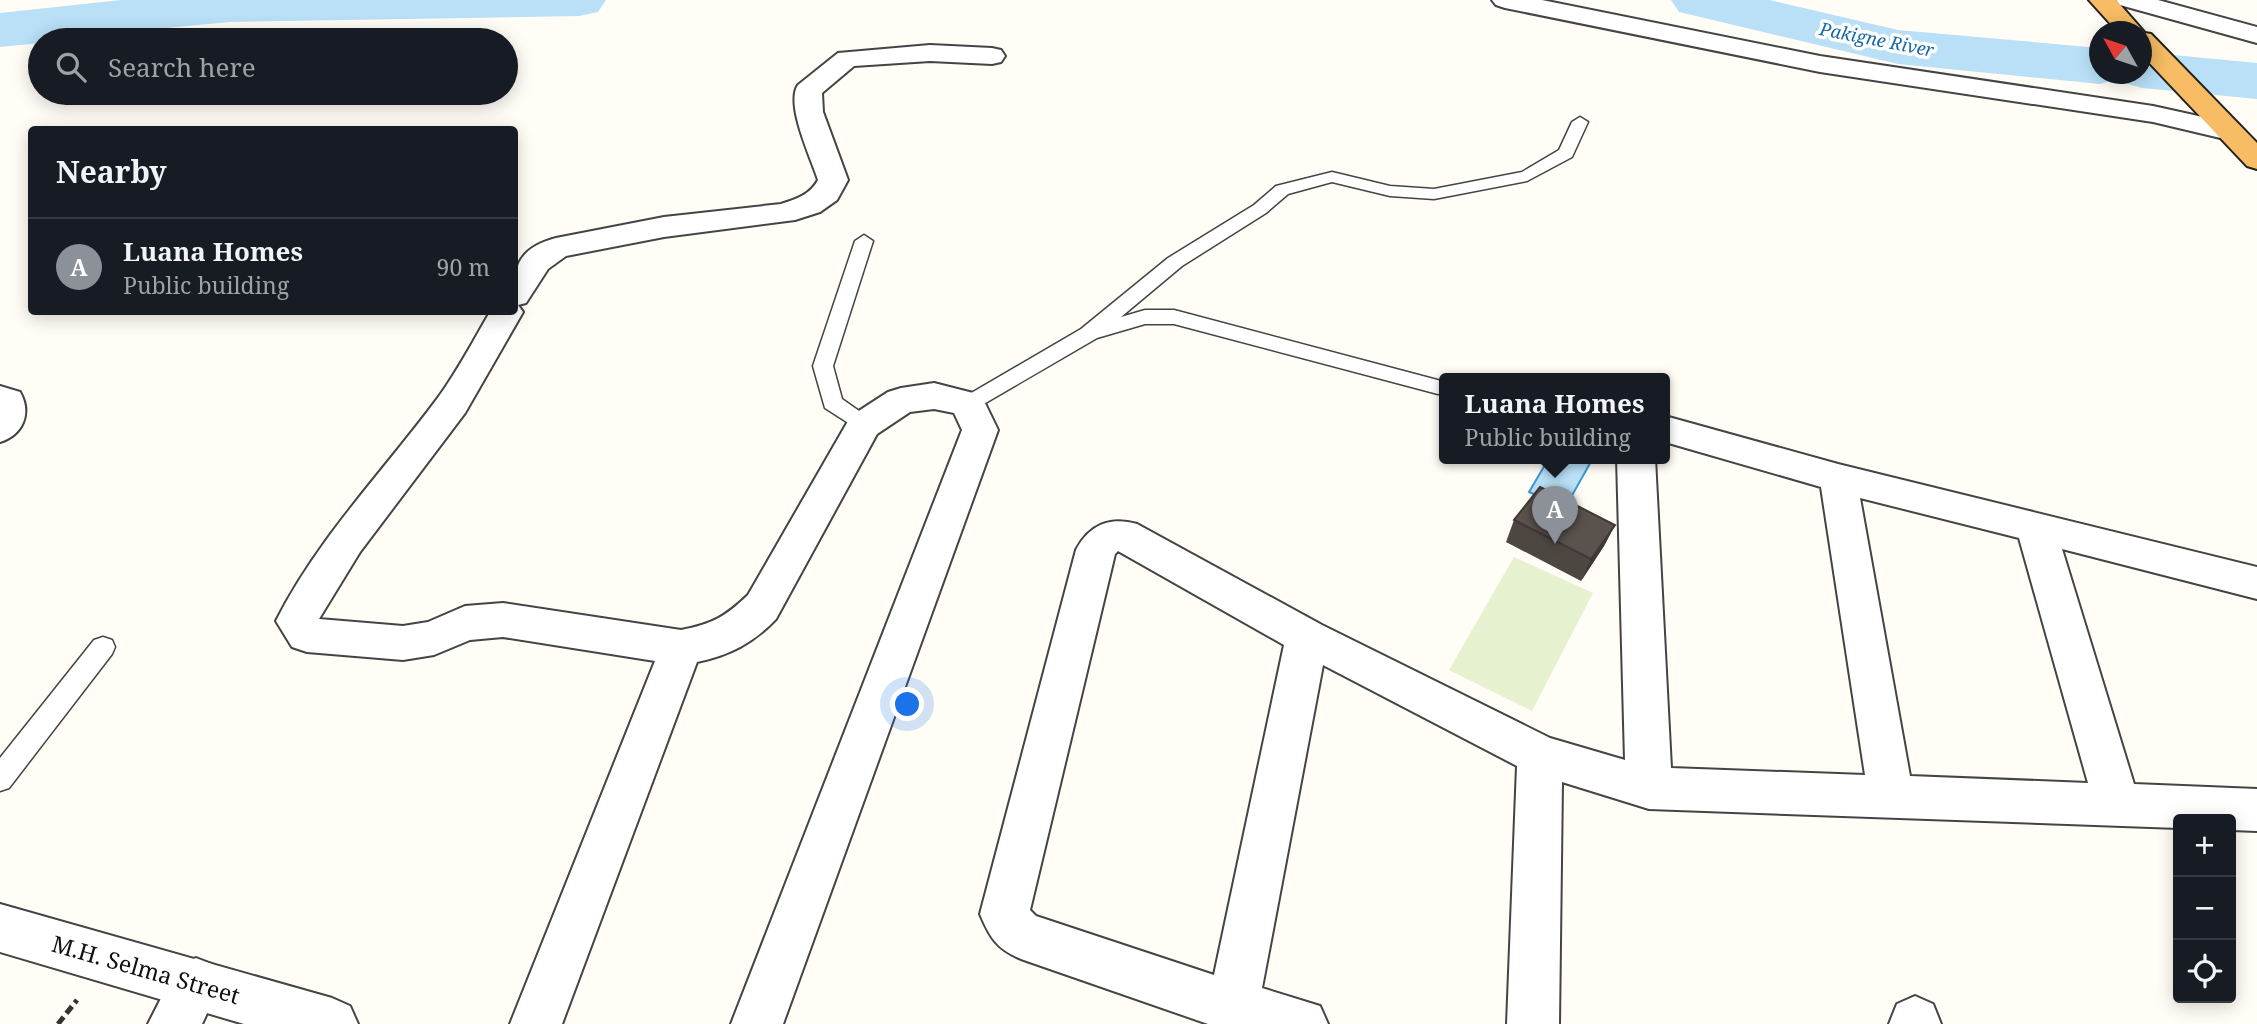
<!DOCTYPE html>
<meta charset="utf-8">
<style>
:root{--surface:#171b24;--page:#242831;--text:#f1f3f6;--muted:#9ea1a6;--line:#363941;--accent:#8c9099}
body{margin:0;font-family:"Noto Serif",serif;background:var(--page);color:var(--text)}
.controls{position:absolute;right:21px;bottom:21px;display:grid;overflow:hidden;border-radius:7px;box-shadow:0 4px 18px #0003}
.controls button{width:63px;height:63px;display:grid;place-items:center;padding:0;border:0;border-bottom:2px solid var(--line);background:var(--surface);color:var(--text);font:35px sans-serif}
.compass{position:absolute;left:2089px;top:21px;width:63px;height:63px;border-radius:50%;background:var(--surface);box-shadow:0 4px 18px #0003;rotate:310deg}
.you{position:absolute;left:908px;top:705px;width:24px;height:24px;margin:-18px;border:5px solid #fff;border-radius:50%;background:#1a73e8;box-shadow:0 0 0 10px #1a73e833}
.badge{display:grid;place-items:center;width:46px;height:46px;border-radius:50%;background:var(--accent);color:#fff;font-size:23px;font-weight:700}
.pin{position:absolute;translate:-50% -58px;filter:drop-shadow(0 2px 4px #0008)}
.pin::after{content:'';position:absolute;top:37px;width:24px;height:21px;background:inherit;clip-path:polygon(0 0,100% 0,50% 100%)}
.popup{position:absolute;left:1439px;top:373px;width:231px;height:91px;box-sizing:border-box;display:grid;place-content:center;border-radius:7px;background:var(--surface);filter:drop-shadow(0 2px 5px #0005);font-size:23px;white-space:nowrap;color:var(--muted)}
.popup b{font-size:26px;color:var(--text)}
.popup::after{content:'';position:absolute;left:50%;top:100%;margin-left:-14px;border:14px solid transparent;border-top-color:var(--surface)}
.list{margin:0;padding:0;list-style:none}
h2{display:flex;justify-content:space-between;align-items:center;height:91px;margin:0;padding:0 28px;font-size:30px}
h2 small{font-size:23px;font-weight:400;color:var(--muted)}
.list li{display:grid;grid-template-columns:46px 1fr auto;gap:21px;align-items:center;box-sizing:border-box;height:98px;padding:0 28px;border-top:2px solid var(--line)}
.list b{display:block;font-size:26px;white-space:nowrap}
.list p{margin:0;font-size:23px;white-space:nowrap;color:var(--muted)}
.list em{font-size:23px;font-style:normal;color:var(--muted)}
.icon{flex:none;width:38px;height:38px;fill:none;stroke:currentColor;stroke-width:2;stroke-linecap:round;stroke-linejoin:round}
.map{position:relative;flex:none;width:2257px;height:1024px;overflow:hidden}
.search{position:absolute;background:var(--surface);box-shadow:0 4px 18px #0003;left:28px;top:28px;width:490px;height:77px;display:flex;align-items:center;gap:18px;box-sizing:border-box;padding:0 24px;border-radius:38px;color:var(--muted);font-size:26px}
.panel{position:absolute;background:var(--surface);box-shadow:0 4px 18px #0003;left:28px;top:126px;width:490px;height:189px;border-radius:7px}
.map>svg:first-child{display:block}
</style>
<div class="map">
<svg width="2257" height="1024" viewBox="0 0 2257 1024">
<rect width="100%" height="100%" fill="#fffdf5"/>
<!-- pitch -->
<path fill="#e6f2cf" d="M1514 557 1593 593 1532 711 1449 670Z"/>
<!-- water -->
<path fill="#b9e0f7" stroke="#3f96cf" stroke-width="2" d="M1549 458H1593L1565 508 1529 492Z"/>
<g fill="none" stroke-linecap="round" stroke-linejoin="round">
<!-- river -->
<path fill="#b9e0f7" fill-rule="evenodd" d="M121 0H606L598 12 579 16 229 22 40 40V43L0 47V13Z
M1671 0H1769L1898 30 2100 48V74H2142V52L2257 63V99L2142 88 2121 82 2119 79 2100 84 1898 64 1679 12Z"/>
<defs>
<path id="service" d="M1580 117 1588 122 1572 157 1527 181 1434 199 1390 196 1332 182 1288 194 1266 213 1182 266 1121 317 1145 310H1174L1445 382V392L1438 394 1174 324H1145L1097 338 975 409 968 411 961 409 957 404 961 399 1081 329 1168 258 1254 205 1276 186 1332 172 1390 186 1434 189 1522 172 1559 150 1572 122Z
M864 235 873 241 833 366 842 399 872 420 875 425 872 430 864 433 825 408 813 366 855 241Z
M103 637 112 640 115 647 112 654 9 788 0 791V758L94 640Z"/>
<path id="minor" d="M1492 0H1542L1820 56 2153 106 2239 125 2243 131 2239 137 2229 140 2153 122 1820 72 1505 8 1496 5Z
M930 45 992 48 1001 50 1005 56 1001 62 992 64 930 61 854 66 822 93 823 112 848 180 837 200 820 212 795 220 664 237 566 256 548 269 526 303 518 305 523 312 465 413 360 552 319 619 403 626 428 622 465 606 503 603 681 630C712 624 725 617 748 595L851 416 888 392 901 388 934 383 981 395 998 430 783 1024H731L962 430 954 413 934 409 910 412 877 434 776 619C753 643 730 655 697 662L562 1024H510L655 661 503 637 470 640 434 655 403 660 307 652 292 647 276 621C318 538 382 473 437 399 457 372 473 341 490 312H514C514 274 511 250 556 238L664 217 781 204C796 199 810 195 818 180 811 158 785 104 798 85L838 53Z
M0 386 20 392C32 413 23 435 0 442Z
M1665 416 1838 464 2257 567V599L2062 549 2134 784 2257 789V831L2231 830V819H2178V828L1649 809 1562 782 1559 1024H1507L1517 766 1323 665 1262 988 1320 1006 1328 1024H1208L1021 959C997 949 990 938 980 914L1076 550C1089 525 1110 516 1137 524L1322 625 1550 738 1625 760 1617 458H1655L1671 768 1865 775 1821 487 1665 442ZM1860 498 2019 538 2088 783 1910 776ZM1118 551 1284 645 1214 975 1036 916 1030 910 1115 554Z
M196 958 214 965 221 983 202 1024H148L178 965Z
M1915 996 1933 1004 1941 1024H1889L1897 1004Z"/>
<path id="tertiary" d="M2116 0H2158L2257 27V43L2120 5Z
M0 904 332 998 350 1006 358 1024H244L0 952Z"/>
<path id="trunk" d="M2089 0H2116L2145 33 2151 34 2257 143V169L2247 166 2142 55V32H2118Z"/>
</defs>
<!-- service casing -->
<use href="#service" stroke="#444" stroke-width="3"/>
<!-- minor casing -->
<use href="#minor" stroke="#444" stroke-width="4"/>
<!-- tertiary casing -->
<use href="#tertiary" stroke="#444" stroke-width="4"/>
<!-- trunk casing -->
<use href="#trunk" stroke="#222" stroke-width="4"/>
<!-- path -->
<path stroke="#333" stroke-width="5" stroke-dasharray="9 4.5" stroke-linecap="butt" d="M58 1024 77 1000"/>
<!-- service -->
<use href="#service" fill="#fff" fill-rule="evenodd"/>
<!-- minor -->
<use href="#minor" fill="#fff" fill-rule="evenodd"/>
<!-- tertiary -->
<use href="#tertiary" fill="#fff" fill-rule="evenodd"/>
<!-- trunk -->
<use href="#trunk" fill="#f7bc64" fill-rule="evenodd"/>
</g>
<!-- wall -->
<path fill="#4d4742" d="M1514 520 1615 525 1604 546 1581 581 1506 542Z"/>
<!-- shaded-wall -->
<path fill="#3f3936" d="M1615 525 1604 546 1581 581 1591 559Z"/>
<!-- building -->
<path fill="#5a524d" stroke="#3f3936" stroke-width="2" d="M1540 487 1615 525 1591 559 1514 520Z"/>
<g text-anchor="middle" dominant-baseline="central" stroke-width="7" stroke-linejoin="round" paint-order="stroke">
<!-- far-water labels -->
<g font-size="18" font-style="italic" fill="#1768a6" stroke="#fff">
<text transform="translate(1877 39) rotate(11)">Pakigne River</text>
</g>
<!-- near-street labels -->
<g font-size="23" fill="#111" stroke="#fff">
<text transform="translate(146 969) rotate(16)">M.H. Selma Street</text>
</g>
</g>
</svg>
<div class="controls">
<button>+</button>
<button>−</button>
<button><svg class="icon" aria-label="locate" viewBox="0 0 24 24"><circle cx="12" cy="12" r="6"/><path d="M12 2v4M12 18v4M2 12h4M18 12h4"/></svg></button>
</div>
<svg class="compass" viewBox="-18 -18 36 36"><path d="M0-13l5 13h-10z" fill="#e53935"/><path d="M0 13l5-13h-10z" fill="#9ea1a6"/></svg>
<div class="you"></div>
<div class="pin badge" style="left:1555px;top:544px">A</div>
<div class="popup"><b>Luana Homes</b>Public building</div>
<div class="search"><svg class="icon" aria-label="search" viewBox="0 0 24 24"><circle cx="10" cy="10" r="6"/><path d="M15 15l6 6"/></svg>Search here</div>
<section class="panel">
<h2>Nearby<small></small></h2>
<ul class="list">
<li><span class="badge">A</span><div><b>Luana Homes</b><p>Public building</p></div><em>90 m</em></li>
</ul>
</section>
</div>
